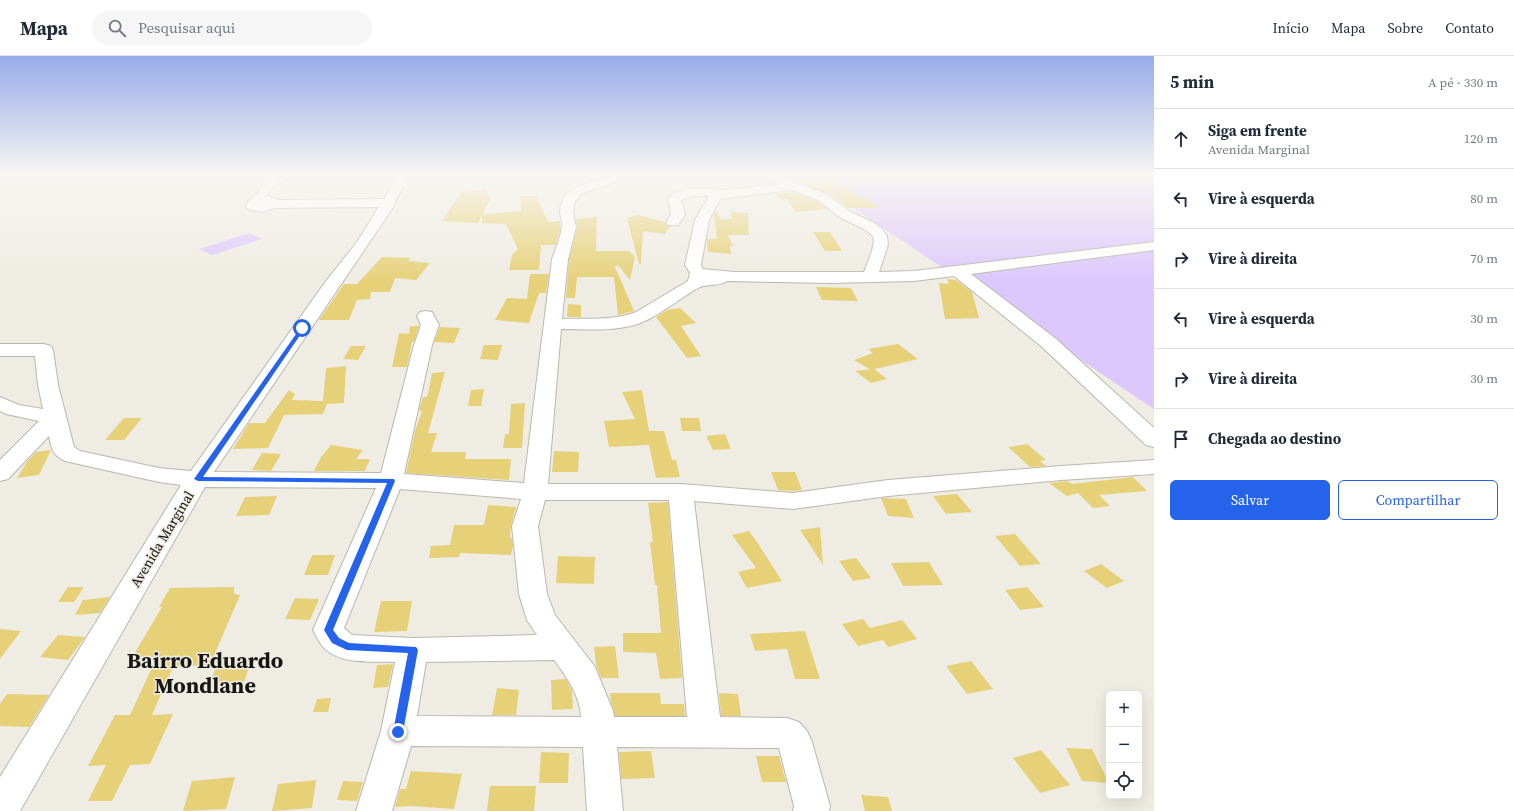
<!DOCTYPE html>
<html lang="pt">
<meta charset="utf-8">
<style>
:root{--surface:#fff;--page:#f6f6f7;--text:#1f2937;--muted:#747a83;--line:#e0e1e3;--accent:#2563eb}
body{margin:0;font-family:"Source Serif 4",serif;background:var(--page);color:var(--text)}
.controls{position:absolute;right:12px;bottom:12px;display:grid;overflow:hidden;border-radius:6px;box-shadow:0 4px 16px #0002}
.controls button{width:36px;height:36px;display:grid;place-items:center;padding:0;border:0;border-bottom:1px solid var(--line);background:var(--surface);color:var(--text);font:20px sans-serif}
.stop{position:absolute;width:12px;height:12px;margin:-9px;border:3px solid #2563eb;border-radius:50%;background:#fff}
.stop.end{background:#2563eb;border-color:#fff;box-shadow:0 1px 4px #0008}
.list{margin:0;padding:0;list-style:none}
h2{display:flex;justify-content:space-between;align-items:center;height:52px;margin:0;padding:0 16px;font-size:17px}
h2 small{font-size:13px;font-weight:400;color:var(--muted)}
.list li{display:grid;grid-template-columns:26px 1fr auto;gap:12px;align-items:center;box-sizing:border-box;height:60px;padding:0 16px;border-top:1px solid var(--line)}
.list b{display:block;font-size:15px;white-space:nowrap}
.list p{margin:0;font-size:13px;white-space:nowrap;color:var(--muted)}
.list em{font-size:13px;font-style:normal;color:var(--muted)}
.actions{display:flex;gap:8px;padding:12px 16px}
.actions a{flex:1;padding:9px 0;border:1px solid var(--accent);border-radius:6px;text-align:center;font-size:14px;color:var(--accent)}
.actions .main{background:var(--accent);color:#fff}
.icon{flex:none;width:22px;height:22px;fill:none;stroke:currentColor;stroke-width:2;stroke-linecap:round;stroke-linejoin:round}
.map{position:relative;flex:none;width:1154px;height:755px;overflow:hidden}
header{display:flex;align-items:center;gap:24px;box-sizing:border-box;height:56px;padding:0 20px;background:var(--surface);border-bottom:1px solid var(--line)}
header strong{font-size:19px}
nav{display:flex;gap:22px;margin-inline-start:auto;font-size:14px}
.search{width:280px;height:36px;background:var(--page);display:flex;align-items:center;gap:10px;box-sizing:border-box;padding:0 14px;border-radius:22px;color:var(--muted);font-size:15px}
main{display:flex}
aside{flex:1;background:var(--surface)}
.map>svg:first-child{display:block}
</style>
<header>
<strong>Mapa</strong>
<div class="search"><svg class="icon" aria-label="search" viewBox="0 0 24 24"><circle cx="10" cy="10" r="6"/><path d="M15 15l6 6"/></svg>Pesquisar aqui</div>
<nav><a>Início</a><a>Mapa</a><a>Sobre</a><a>Contato</a></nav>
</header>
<main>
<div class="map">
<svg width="1154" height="755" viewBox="0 0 1154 755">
<rect width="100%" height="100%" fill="#efece3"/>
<!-- green -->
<path fill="#dcc8fd" d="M786 119H1154V353L825 133Z
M249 177 262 183 212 199 199 193Z"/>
<!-- building -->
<path fill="#e6d179" d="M829 123 882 152H848L827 137 795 125Z
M486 133 491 142 483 158 521 155 520 140H536L548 166 560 165V174L556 189H541L539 214H509L512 199 518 193 506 168 482 167V160L478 167 442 165 461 136Z
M792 136 817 145 827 153 795 156 787 143H781L775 138Z
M716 154 721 163H732L731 156 748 157 749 179H728L733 190H730L731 198 708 196 707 183H717L714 158Z
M638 159 665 166 667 170H670L665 178 643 175 641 208H639L627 162Z
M597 161 596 195H629L635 201 630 224 618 209 615 211 634 255 618 259 614 221H577L575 242H566L569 203 577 171 576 163Z
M813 176H830L842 195H825Z
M382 201 410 202 408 205 430 207 416 224 395 222 390 236H371L370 243 357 244 349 264H319L344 228H357Z
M530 218H549L546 237H539L529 267 495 264 507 242 527 243Z
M947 223 956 224 972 236 979 262 945 263 939 227 949 228Z
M816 231 851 232 858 245 822 244Z
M568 248 581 249V261H567Z
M680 252 696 267 681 270 701 300 687 302 656 261 667 254Z
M410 270H419L414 286H412L407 311H392L399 277 409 278Z
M440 271 460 272 454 287 434 286Z
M898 288 918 303 871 314 854 304 873 297 868 293Z
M484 289H502L498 304 480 303Z
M351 290H366L358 304 343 303Z
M346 310 344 347 327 348 323 358 284 359 268 392 233 393 249 367H265L289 334 295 338 292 344 323 345 326 312Z
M874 313 887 323 871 327 855 315Z
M445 316 428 377H437L431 396H466L465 403H511L509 424 406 417 415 375 422 355H419L423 341H427L428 338 432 317Z
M484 333 481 350H468L471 334Z
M642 334 649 375H664L672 404H676L680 421 656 422 649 389 609 391 604 365 635 363 622 336Z
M525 347 522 392H503L505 378H509L511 348Z
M124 362H142L124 384H105Z
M680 362H699L701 375H682Z
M725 378 731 393 713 394 706 380Z
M1027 388 1046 404 1040 405 1046 410 1030 411 1008 391Z
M331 389 363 394 356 403H370L365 415H314L321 401Z
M51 394 39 419 17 422 27 406 36 396Z
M554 395 579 396 578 416H552Z
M262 397 281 398 271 415 252 414Z
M771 416H795L802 434 793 435 778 434Z
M1133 421 1147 435 1099 439 1110 450 1093 452 1078 437 1067 440 1049 427 1067 425 1072 428Z
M957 438 972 456 946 458 933 440Z
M277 440 269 459 236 460 245 441Z
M881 442 906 443 914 462 888 460Z
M668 446 682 622 660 623 656 597 623 596V577H661L657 529H655L650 486H653L648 447Z
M488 449 516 451 511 470 510 482H512L513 490 511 499 460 497 459 501 429 502 431 490 450 489 454 469H484Z
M820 471 823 509 800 474Z
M749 475 757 486 782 525 747 532 738 516 756 512 732 479Z
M1015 478 1041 508 1020 510 995 480Z
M312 499H335L328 519H304Z
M558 500 595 501 594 528 556 527Z
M856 502 871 522 853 525 839 505Z
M929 506 943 529 903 530 891 507Z
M1101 508 1124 525 1107 532 1084 515Z
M68 531H84L74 546H58Z
M234 531V538L240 539 210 609 173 611 152 659 173 658 150 708 130 709 112 745H88L106 709 88 710 115 659H130L155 605H130L162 551H159L170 532Z
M1027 531 1044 551 1020 554 1005 534Z
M110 541 100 557 75 559 83 544Z
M295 542 319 543 310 564 285 563Z
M381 545H412L407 575 374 576Z
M863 563 870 572 902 564 917 583 888 591 883 584 858 590 842 568Z
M0 573 21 575 0 603Z
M805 575 820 623H795L787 593 755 595 750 578Z
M58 579 85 581 68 604 40 601Z
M615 590 619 622H601L596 609 594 591Z
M252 603 244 626 210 628 218 605Z
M971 605 993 633 967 638 946 610Z
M393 608 388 631 373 632 377 609Z
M566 623 572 635 573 653 552 654 551 624Z
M497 632 519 634 516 659H492Z
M610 637H660L661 648H684L685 660H615L611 646Z
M719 637 738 638 741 660H721Z
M7 638 49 639 29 671 0 670V648Z
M331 642 328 656H313L317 643Z
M1066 692 1092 693 1109 727 1082 725Z
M1041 694 1070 729 1040 737 1013 702Z
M651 695 655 722 621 723 619 696Z
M541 696 569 697 568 727H539Z
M756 700H779L786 726H762Z
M411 715 462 718 454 753 410 750 395 751 400 733H406Z
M235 721 226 753 183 755 192 725Z
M316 724 312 752 272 755 278 728Z
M343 725 363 726 357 745 337 744Z
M490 730H536L534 755H487Z
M861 739 888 741 892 755H865Z"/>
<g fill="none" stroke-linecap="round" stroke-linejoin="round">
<defs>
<path id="minor" d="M275 119H293L291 122 275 128 267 140 279 144 384 143 397 119H409L395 146 396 147 214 416 381 417 414 289 421 269 417 260 420 256 426 255 432 256 439 269 432 289 404 418 524 427 552 203C556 192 561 181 562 170 562 165 560 160 560 154 562 131 587 128 605 121L604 119H616L617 123 615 126 588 135 582 138 575 145 573 156 576 171 568 203 562 263C587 262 613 265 636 256L688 225 690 217 685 209 695 164 709 140H692L681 144 685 159 678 169H668L666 166 671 159 668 143C679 127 711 134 727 134 744 133 761 129 777 128L773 124 775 121 779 120 826 138 849 155 874 167 882 173 887 180 888 189 879 216 914 215 1154 186V194L971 218 1055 282 1154 372V391L1146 389 1041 290 954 220 914 225 830 227 727 225C719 231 706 227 698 232 681 242 666 254 649 263 623 277 589 273 561 273L548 428H681L793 437 888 424 1061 410 1154 404V418L1061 424 888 440 793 453 694 445 720 661 787 662 799 666 807 675 812 686 830 750 829 755H793L794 750 779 692 617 691 623 755H587L583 691 411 690 392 755H356L381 675 395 606C373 605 343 609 325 593 320 588 316 580 313 574L376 432 205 431 20 755H0V721L181 429 159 426 65 405C52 398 52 394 49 380L8 423 0 425V404L39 365 6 358 0 355V341L19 349 43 353 38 329 35 300H0V288H44L51 290 53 294 58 329 74 391 80 395 159 412 191 415 326 225 357 186 379 151 275 152 261 156 248 153 246 150 248 145C261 139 259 125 275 119ZM792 134 818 144 839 161 864 173 872 179 874 184 872 195 864 216H734L703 213 701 209 709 164 720 143ZM400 433 521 443 512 470 519 538 527 564 537 579 413 582 352 579 344 572ZM545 444H669L687 661H614L613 655 595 611 555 559 547 538 538 470ZM554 604C566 620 580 639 581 661L417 660 426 606Z"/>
</defs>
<!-- minor casing -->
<use href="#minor" stroke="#b9b7ae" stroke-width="2"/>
<!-- minor -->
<use href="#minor" fill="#fff" fill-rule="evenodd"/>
</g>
<!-- sky -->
<linearGradient id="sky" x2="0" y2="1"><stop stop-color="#96abe9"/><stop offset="0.53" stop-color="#f8f6f2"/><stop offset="1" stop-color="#f8f6f2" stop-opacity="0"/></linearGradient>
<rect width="1154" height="225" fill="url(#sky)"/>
<!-- route -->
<path fill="#2563eb" d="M301 271 305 272 203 421 394 423 395 425 333 574 339 582 349 587 416 591 418 594 403 676 401 679 398 680 394 679 393 676 408 597 347 594 332 587 324 574 387 427 198 425 194 423Z"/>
<g text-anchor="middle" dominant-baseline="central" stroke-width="3" stroke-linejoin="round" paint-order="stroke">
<!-- street labels -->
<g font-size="14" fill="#171613" stroke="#efece3">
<text transform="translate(162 483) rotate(-59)">Avenida Marginal</text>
</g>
<!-- near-district labels -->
<g font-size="22" font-weight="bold" fill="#171613" stroke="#efece3">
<text x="205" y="604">Bairro Eduardo<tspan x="205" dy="25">Mondlane</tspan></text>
</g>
</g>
</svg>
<div class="controls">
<button>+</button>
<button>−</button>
<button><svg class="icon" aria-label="locate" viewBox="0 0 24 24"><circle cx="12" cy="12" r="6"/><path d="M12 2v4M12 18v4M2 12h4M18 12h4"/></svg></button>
</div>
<div class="stop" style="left:302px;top:272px"></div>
<div class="stop end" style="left:398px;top:676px"></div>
</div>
<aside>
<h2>5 min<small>A pé · 330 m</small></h2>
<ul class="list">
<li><svg class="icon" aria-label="ahead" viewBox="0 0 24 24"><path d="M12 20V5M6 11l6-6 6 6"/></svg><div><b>Siga em frente</b><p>Avenida Marginal</p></div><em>120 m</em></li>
<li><svg class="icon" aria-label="left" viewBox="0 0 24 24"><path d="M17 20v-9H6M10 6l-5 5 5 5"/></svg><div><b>Vire à esquerda</b></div><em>80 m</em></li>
<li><svg class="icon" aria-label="right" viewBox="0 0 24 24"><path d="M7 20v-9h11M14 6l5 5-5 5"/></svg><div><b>Vire à direita</b></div><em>70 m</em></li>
<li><svg class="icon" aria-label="left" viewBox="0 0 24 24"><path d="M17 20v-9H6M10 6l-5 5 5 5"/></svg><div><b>Vire à esquerda</b></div><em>30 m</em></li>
<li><svg class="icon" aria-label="right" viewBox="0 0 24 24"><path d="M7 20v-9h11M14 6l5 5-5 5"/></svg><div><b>Vire à direita</b></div><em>30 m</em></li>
<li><svg class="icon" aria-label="arrive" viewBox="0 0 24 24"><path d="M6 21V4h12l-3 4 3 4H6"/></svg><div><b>Chegada ao destino</b></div></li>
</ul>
<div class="actions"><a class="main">Salvar</a><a>Compartilhar</a></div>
</aside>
</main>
